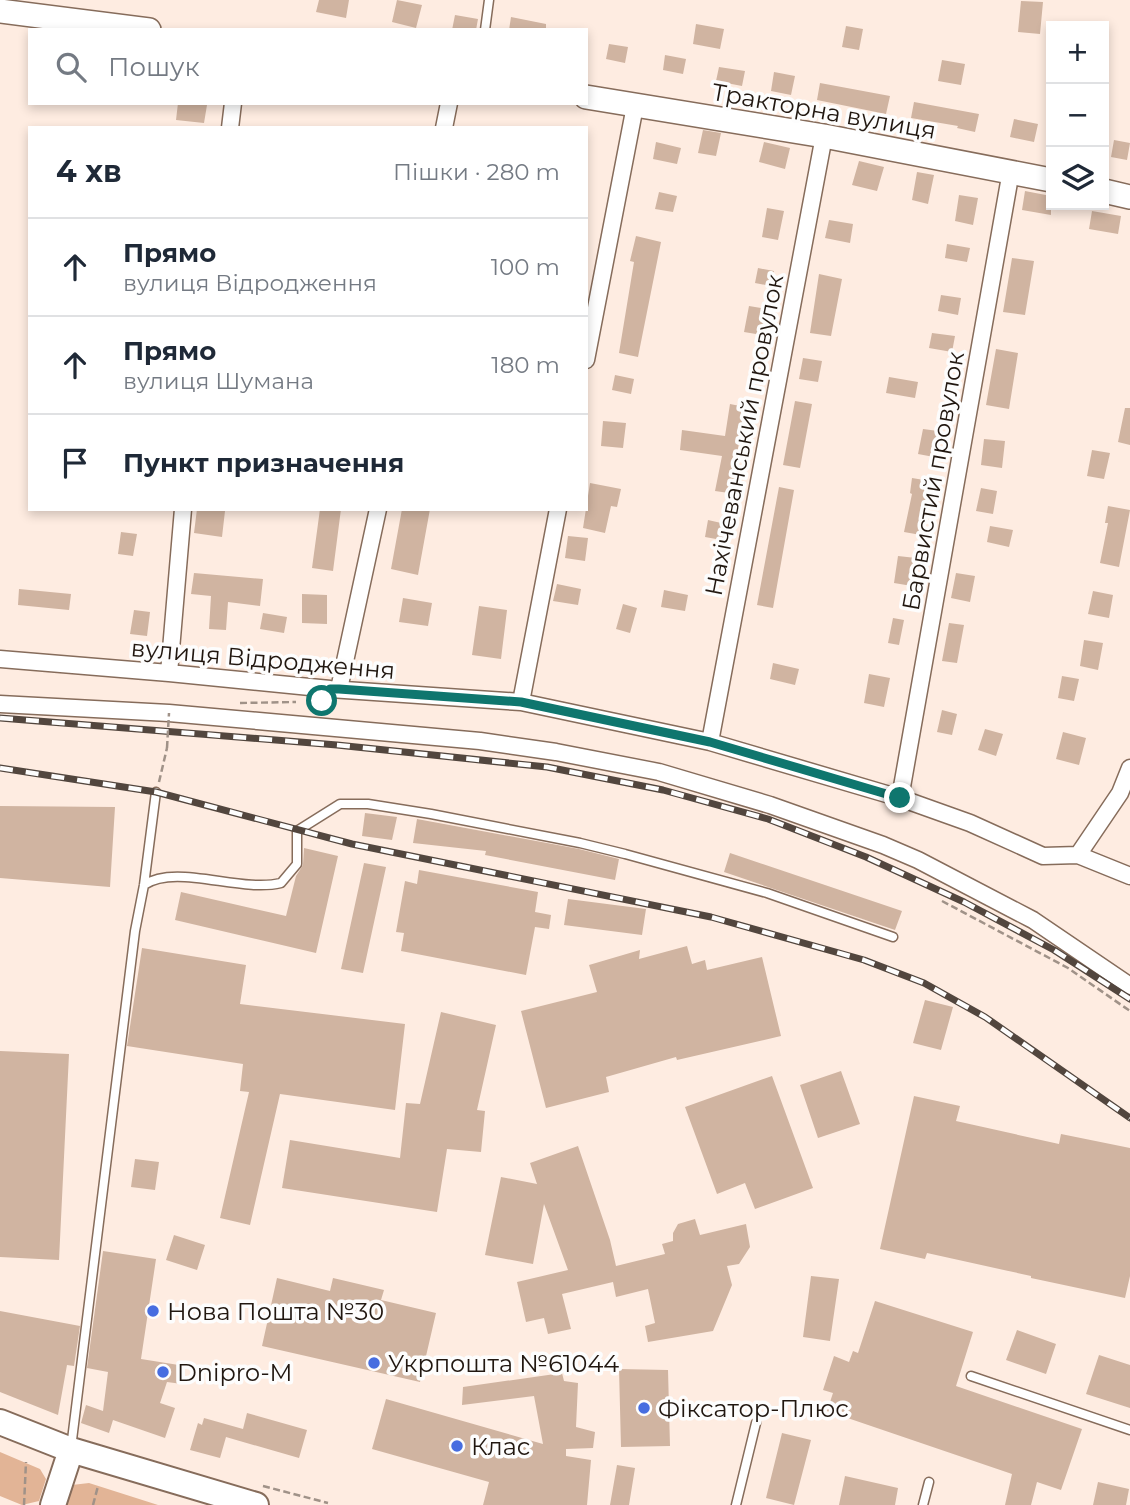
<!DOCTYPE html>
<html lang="uk">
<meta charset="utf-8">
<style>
:root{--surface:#fff;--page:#f6f6f7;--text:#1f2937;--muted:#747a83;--line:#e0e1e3}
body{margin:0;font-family:Montserrat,sans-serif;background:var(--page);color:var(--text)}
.controls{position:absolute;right:21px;top:21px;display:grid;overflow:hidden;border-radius:0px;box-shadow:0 4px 10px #0003}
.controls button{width:63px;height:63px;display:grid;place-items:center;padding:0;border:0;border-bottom:2px solid var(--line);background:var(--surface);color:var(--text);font:35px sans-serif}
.stop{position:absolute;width:21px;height:21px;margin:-16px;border:5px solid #0f766e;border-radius:50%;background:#fff}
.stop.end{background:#0f766e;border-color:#fff;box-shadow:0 2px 7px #0008}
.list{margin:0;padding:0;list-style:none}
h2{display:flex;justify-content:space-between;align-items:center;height:91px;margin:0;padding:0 28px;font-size:30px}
h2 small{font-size:23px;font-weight:400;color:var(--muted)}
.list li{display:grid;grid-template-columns:46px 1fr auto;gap:21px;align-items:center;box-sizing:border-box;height:98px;padding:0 28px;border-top:2px solid var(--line)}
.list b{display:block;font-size:26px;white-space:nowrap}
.list p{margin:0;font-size:23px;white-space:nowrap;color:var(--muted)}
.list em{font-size:23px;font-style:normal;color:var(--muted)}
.icon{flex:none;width:38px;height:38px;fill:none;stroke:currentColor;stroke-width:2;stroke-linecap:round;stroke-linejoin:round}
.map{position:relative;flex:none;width:1130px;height:1505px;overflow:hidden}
.search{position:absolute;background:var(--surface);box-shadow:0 4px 10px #0003;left:28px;top:28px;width:560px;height:77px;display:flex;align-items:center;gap:18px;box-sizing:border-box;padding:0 24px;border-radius:0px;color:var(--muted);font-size:26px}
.panel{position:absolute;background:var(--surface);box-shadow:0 4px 10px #0003;left:28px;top:126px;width:560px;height:385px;border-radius:0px}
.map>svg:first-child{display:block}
</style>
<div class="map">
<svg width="1130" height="1505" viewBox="0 0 1130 1505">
<rect width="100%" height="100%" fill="#feece1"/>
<!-- green -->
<path fill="#e2b496" d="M0 1452 40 1469 46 1479 39 1501 22 1505 0 1496Z
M89 1483 158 1505H65L72 1485Z"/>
<!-- building -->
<path fill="#d0b4a1" d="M319 0H349L346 18 316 12Z
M397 0 422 5 416 28 392 22Z
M1021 1 1043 2 1040 34 1018 32Z
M455 15 478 19 476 30H452Z
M511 17 546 24V30H509Z
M696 24 724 29 720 49 693 44Z
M846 26 863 29 859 50 842 47Z
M609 44 628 47 625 63 606 59Z
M665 55 686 59 683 74 663 70Z
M942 60 965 64 961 85 938 81Z
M719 67 745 71 742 86 716 81Z
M774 72 795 76 791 95 771 91Z
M820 83 890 96 886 114 817 100Z
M914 102 979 114 975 132 957 128 958 126 911 118Z
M178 103 207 105 204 123 176 120Z
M1014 119 1038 124 1034 142 1010 137Z
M703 130 721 133 716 156 698 153Z
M1114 140 1130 143 1127 160 1111 157Z
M656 142 681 148 677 164 653 159Z
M764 142 790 148 785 169 759 162Z
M859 161 884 167 877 191 852 185Z
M917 172 934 175 928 204 912 200Z
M1025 191 1051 196V215L1022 210Z
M659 192 677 196 673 212 655 209Z
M959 195 978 198 973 225 955 221Z
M767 208 784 211 778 240 762 237Z
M1092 211 1121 216 1118 234 1089 229Z
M829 220 853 224 850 243 825 238Z
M636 236 661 242 638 357 619 353 634 262 630 261Z
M947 244 970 248 967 262 945 258Z
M1012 258 1034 261 1025 315 1003 312Z
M758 268 774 271 771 286 755 283Z
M819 274 842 279 831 336 810 333Z
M941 295 961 298 958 315 938 311Z
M749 306 767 309 762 335 744 332Z
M932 333 955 336 952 352 929 348Z
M996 349 1018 353 1009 409 986 405Z
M803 358 822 361 818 382 799 379Z
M615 375 634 379 631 394 612 390Z
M889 377 918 382 915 398 886 393Z
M795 401 812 404 800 468 783 465Z
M730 404 745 407 733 478 739 479 736 494 715 491 722 456 680 450 682 430 725 436Z
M1125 408H1130V445L1118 442Z
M603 421 626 423 623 448 601 446Z
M923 429 938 431 934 457 918 454Z
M984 439 1005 441 1002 468 981 465Z
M1092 450 1110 453 1104 479 1087 476Z
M912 478 930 481 921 535 904 532 912 494 910 493Z
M590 483 621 489 617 507 611 506 605 533 583 528Z
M779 487 794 490 773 608 757 605Z
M981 488 997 491 993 514 976 511Z
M1108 506 1130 510 1119 567 1100 563 1108 523H1105Z
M197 509 225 511 222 537 194 533Z
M320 509H341L333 571 312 568Z
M402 509H430L418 575 391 569Z
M708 520 730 525 727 541 705 537Z
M990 526 1013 530 1009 547 987 542Z
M121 532 137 534 133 556 118 554Z
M568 536 588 538 585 561 565 558Z
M898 556 916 558 912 586 894 583Z
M194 573 263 579 260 606 228 602 226 630 209 629 211 596 191 594Z
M956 573 975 576 970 602 951 598Z
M557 584 581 589 578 605 553 601Z
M19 589 71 594 69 610 18 605Z
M664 590 688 595 685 611 661 607Z
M1093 591 1113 595 1109 618 1088 614Z
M302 594 327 595V624L302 623Z
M403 598 432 603 428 626 399 622Z
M623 604 637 608 630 633 616 629Z
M479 606 507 610 501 659 472 655Z
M134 610 150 612 147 636 130 634Z
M263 613 287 617 284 633 260 629Z
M893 618 904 620 899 645 888 643Z
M949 623 964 625 957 663 942 661Z
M1084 640 1103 643 1098 670 1080 666Z
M773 663 799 669 795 685 770 679Z
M869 674 890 678 884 707 864 703Z
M1062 676 1079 679 1074 701 1058 698Z
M942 710 957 714 952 735 937 732Z
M985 729 1003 734 996 756 978 750Z
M1063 732 1086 738 1079 765 1056 759Z
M0 806 115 807 110 887 0 878Z
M365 813 397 817 392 840 362 836Z
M417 819 579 849 619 859 615 880 485 855 486 851 413 843Z
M304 848 338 856 316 953 175 920 181 892 286 916 296 876 303 865Z
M730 853 902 911 895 930 724 872Z
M364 863 386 867 363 973 341 969Z
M419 870 538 892 535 912 551 915 549 929 535 927 526 975 401 951 404 933 396 932 405 881 417 884Z
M568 899 646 909 642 935 564 925Z
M687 946 692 964 705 960 707 970 762 957 781 1036 677 1060 676 1057 606 1077 609 1092 546 1108 521 1011 597 992 589 965 640 950 639 959Z
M142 948 246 965 240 1004 405 1024 395 1110 280 1094 250 1225 220 1218 249 1092 240 1091 243 1064 127 1046Z
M925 1000 953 1007 941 1050 913 1043Z
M441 1012 496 1025 477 1110 485 1111 481 1152 447 1149 437 1212 282 1188 290 1140 400 1158 406 1103 420 1104Z
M0 1051 69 1054 59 1260 0 1257Z
M841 1071 860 1124 818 1138 800 1085Z
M772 1076 813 1188 755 1209 745 1183 717 1194 685 1107Z
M914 1096 960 1106 956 1121 1059 1144 1061 1134 1130 1148V1276L1125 1298 1031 1278V1276L927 1253 925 1259 880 1249Z
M578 1146 610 1240 616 1266 665 1254 662 1244 673 1241V1233L678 1224 695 1219 700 1235 746 1224 750 1247 739 1264 727 1266 732 1285 713 1331 648 1342 645 1326 655 1323 648 1289 616 1297 613 1282 562 1294 571 1329 548 1334 544 1318 526 1322 517 1282 568 1270 544 1204 533 1264 485 1255 501 1177 537 1184 530 1163Z
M135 1159 159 1162 155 1190 131 1187Z
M174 1235 205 1245 197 1270 166 1260Z
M103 1251 156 1259 141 1359 185 1366 182 1384 167 1382 160 1403 175 1408 165 1438 113 1420 109 1433 81 1423 86 1405 103 1411 108 1372 87 1368Z
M811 1276 839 1279 830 1341 803 1337Z
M277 1278 330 1291 333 1278 384 1290 381 1300 436 1313 420 1382 262 1346Z
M875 1301 973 1332 956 1386 1082 1429 1061 1490 1037 1482 1031 1505H1005L1012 1474 827 1411 833 1393 823 1390 834 1356 849 1362 853 1351 858 1353Z
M0 1311 80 1326 74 1366 67 1365 58 1415 0 1392Z
M1017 1330 1056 1344 1046 1374 1006 1360Z
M1099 1355 1130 1365V1408L1086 1394Z
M619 1369 668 1370 670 1446 621 1447Z
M562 1373 564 1381 578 1383 576 1427 595 1432 593 1448 566 1449V1456L591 1460 587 1505H483L489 1482 372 1449 386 1399 543 1444 534 1396 462 1405 463 1387Z
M247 1413 307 1430 299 1458 226 1437 220 1458 190 1450 198 1423 202 1425 204 1418 243 1429Z
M782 1433 811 1440 794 1505 766 1498Z
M617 1465 635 1468 629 1505H610Z
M845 1476 898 1488 895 1505H839Z
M1098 1482 1129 1489 1126 1505H1093Z"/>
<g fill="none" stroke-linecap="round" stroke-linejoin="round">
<defs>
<path id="lane" d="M485 30 489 0
M144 885C176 863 240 893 281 883L297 864V831L340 804H368L431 814 580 843 625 854 767 893 893 937
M971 1376 1130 1430
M71 1448 135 931 144 885 156 792
M736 1505 756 1423
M923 1505 929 1482"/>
<path id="street" d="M230 128 233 103
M444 128 449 103
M586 360 635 106
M0 659 169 673 330 689 521 702 710 742 900 798 970 823 1043 856 1078 855 1130 876
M169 673 183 509
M339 689 378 509
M521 702 558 509
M0 704 169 713 480 741 556 752 659 772 770 805 883 845 918 860 1033 920 1130 986
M710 742 824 136
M900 798 1011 171
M1078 855 1120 793 1130 768"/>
<path id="secondary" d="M0 11 149 30
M586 97 824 136 1051 180
M1104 191 1130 197"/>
<path id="primary" d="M0 1422 71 1450 256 1505
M53 1505 71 1450"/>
</defs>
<!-- lane casing -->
<use href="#lane" stroke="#866c5b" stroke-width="11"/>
<!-- street casing -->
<use href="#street" stroke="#866c5b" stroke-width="19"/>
<!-- secondary casing -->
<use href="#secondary" stroke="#866c5b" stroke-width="26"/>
<!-- primary casing -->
<use href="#primary" stroke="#866c5b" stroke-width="28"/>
<!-- path -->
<path stroke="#a09288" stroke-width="2.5" stroke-dasharray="7 3.5" stroke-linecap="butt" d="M240 703 296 702
M159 782 167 748
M942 901 1068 968 1130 1011
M263 1486 328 1503
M24 1505 26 1462
M93 1505 98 1486"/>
<!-- lane -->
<use href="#lane" stroke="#fff" stroke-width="8"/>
<!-- street -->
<use href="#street" stroke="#fff" stroke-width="16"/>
<!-- secondary -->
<use href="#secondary" stroke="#fff" stroke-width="23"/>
<!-- primary -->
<use href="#primary" stroke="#fff" stroke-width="24"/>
<defs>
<path id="rail" d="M0 718 337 745 547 767 663 790 768 819 866 857 964 902 1054 950 1130 999
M0 768 156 792 352 844 711 917 864 960 924 983 985 1017 1130 1118"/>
</defs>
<!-- rail casing -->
<use href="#rail" stroke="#52463e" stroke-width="7"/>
<!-- rail -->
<use href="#rail" stroke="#fdfdfd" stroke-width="4.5" stroke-dasharray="13" stroke-linecap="butt"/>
<!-- path-bridge -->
<path stroke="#a09288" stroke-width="2.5" stroke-dasharray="7 3.5" stroke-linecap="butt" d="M167 748 169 713"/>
</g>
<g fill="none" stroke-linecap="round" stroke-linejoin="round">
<!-- route -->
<path stroke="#0f766e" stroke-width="9" d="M322 701 330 689H339L521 702 710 742 900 798"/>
</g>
<!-- markers -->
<g fill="#476de0" stroke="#fdfdfd" stroke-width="2.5">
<circle cx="153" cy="1311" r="7"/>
<circle cx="374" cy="1363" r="7"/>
<circle cx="163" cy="1372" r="7"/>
<circle cx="644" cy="1408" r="7"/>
<circle cx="457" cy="1446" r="7"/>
</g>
<g text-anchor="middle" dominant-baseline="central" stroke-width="7" stroke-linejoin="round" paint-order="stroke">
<!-- street labels -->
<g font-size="24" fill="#211710" stroke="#fdfdfd">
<text transform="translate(824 111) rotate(10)">Тракторна вулиця</text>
<text transform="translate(744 435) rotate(-79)">Нахічеванський провулок</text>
<text transform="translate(933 481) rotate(-80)">Барвистий провулок</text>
<text transform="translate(263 659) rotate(5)">вулиця Відродження</text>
</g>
<!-- poi labels -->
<g font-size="24" fill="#211710" stroke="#fdfdfd" text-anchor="start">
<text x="167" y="1311">Нова Пошта №30</text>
<text x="388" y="1363">Укрпошта №61044</text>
<text x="177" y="1372">Dnipro-M</text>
<text x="658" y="1408">Фіксатор-Плюс</text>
<text x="471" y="1446">Клас</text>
</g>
</g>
</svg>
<div class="controls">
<button>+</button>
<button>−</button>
<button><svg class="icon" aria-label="layers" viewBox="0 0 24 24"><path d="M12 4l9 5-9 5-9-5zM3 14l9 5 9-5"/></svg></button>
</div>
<div class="stop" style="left:322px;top:701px"></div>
<div class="stop end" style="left:900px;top:798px"></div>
<div class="search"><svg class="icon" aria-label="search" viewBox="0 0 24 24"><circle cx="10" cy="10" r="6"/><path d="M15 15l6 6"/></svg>Пошук</div>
<section class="panel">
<h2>4 хв<small>Пішки · 280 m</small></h2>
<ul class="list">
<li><svg class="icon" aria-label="ahead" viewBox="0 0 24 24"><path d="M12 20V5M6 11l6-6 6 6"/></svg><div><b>Прямо</b><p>вулиця Відродження</p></div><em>100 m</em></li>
<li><svg class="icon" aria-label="ahead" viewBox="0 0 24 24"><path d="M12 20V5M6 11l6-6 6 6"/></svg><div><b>Прямо</b><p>вулиця Шумана</p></div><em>180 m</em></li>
<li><svg class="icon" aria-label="arrive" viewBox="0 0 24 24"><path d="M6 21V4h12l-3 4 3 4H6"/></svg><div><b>Пункт призначення</b></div></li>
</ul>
</section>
</div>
